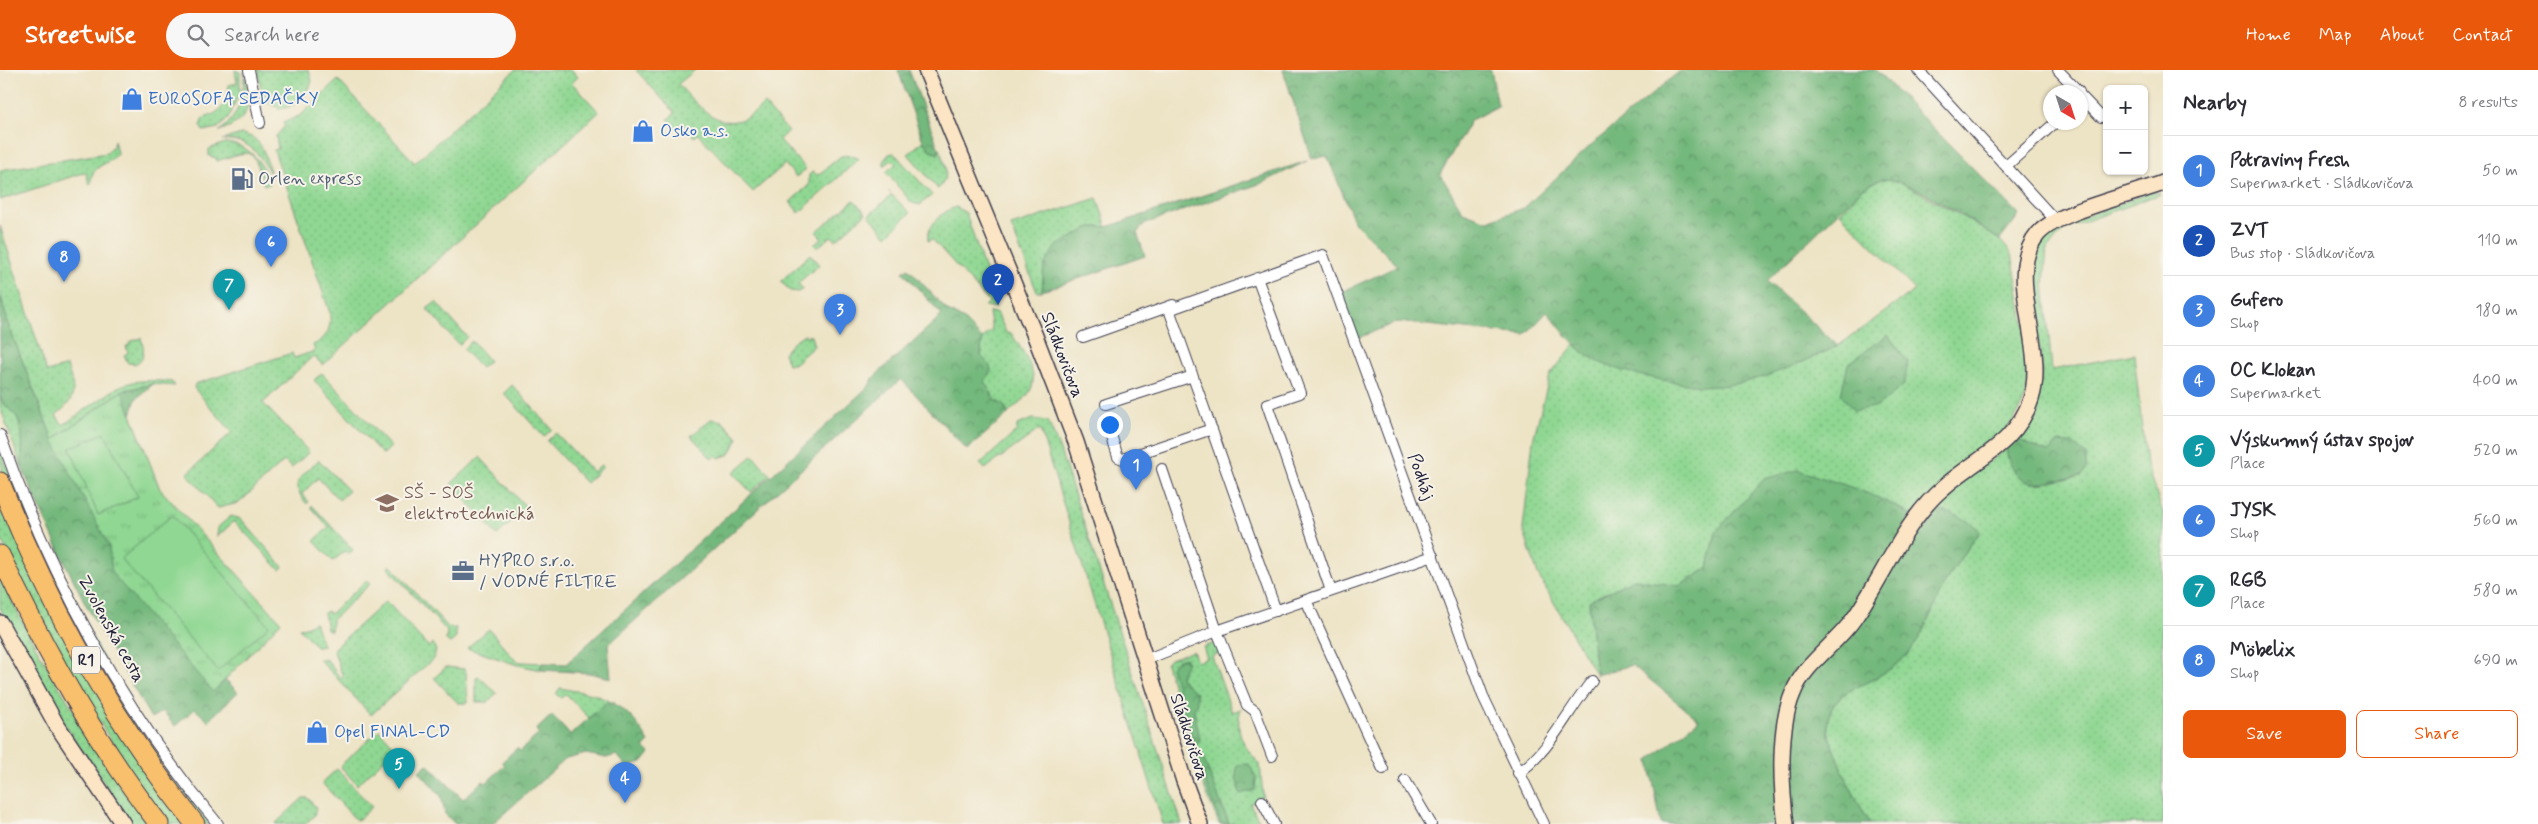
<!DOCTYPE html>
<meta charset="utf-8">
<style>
:root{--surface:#fff;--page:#f7f7f7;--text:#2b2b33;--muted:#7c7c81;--line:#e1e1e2;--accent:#ea580c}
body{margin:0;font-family:Mynerve,sans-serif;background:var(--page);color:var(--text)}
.controls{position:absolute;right:15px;top:15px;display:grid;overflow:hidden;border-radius:8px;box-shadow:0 1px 4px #0004}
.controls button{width:45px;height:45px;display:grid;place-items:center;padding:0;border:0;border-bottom:1px solid var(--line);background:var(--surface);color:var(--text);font:25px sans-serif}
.compass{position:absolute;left:2043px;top:15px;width:45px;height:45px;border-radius:50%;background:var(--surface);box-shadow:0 1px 4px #0004;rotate:141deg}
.you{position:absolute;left:1109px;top:354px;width:18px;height:18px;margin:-12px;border:4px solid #fff;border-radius:50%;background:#1a73e8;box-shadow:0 0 0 8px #1a73e833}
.badge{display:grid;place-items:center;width:32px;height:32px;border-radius:50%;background:var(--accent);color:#fff;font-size:16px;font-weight:700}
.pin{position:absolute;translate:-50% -41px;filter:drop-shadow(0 1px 2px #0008)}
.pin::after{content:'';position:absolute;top:26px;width:18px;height:15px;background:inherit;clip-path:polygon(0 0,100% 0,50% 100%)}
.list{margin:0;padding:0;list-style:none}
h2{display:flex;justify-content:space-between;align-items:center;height:65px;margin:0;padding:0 20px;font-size:21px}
h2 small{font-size:16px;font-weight:400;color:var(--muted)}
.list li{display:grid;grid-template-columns:32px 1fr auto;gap:15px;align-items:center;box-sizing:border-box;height:70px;padding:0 20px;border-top:1px solid var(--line)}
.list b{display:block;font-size:19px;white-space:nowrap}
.list p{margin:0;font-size:16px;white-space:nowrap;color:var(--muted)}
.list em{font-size:16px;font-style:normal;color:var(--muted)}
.actions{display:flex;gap:10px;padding:15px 20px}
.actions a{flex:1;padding:11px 0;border:1px solid var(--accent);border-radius:8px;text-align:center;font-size:18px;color:var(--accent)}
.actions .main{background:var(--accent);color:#fff}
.icon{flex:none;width:28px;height:28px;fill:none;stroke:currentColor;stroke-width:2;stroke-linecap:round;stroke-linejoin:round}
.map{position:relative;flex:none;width:2163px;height:754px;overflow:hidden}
header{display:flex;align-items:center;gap:30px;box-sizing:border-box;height:70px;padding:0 25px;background:var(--accent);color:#fff}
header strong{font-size:24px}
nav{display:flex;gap:28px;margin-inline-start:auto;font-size:18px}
.search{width:350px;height:45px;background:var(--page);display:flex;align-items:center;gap:12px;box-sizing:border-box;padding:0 18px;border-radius:28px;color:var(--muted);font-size:19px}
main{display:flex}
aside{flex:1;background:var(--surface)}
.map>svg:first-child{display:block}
</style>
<header>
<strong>Streetwise</strong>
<div class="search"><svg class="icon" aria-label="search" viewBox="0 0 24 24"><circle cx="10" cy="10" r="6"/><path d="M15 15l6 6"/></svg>Search here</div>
<nav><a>Home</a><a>Map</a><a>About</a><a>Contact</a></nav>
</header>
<main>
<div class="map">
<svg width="2163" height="754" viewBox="0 0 2163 754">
<defs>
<pattern id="grass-dots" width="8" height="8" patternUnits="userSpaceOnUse" patternTransform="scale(1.25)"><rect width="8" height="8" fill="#8fd792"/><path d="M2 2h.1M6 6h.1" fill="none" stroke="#7bb87f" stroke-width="1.8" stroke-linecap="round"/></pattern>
<pattern id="forest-crowns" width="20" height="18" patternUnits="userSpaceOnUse" patternTransform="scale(1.25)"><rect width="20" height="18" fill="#73b87c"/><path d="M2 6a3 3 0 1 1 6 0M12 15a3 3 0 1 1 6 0" fill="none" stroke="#5e9567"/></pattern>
<pattern id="park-tufts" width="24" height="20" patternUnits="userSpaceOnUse" patternTransform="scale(1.25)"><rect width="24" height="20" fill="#8fd792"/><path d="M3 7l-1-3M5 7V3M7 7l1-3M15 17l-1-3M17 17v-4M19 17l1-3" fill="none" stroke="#7bb87f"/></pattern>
</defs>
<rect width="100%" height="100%" fill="#f7f3e8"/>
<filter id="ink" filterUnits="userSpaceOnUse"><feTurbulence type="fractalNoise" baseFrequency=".02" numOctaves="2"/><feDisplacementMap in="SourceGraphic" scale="10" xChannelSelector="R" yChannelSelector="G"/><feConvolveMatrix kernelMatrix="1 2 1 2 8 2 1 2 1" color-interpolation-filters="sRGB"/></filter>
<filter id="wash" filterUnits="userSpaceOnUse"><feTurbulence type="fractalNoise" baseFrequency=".0096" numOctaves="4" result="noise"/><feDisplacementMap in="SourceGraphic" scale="20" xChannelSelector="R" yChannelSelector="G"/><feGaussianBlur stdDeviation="1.12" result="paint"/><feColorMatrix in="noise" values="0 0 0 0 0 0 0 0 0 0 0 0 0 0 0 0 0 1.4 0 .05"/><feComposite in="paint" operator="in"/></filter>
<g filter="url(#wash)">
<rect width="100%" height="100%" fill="#ede3c5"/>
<!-- grass -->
<path fill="url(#grass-dots)" stroke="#587c66" d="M235 0 240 2V22L228 49 218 58 203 61 200 56 203 48C221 44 228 32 229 15L237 13Z
M258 0H309L312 11C308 25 293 39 278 39V37C259 33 261 16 258 0Z
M515 0H572L578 7 572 13 599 42 323 295 313 286 263 333 309 382 292 398 284 391 239 433 218 438 187 404 232 362 194 318 195 314 292 283 294 288 315 281 313 275C328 268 331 258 330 243L274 80 278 79 276 66 285 56 283 53 301 45 338 10 415 93Z
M636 0H695L678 14C705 44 728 70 764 34L788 61 779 70 806 99 796 107 785 94 753 122 698 64 694 67 683 56 678 60 668 49 675 43Z
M244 2C250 34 254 49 219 61 239 48 244 25 244 2Z
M241 64C264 67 265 86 271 105 259 82 249 69 222 70Z
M114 70 117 83C109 96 91 94 91 113L89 114 86 102 0 130V100L107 83 113 76Z
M923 71 930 80 938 84 939 79C946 95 951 106 938 119L908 84Z
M225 73C249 74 263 92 270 114L264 115C252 77 255 79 217 91L216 88 209 86V79Z
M894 83 932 125 920 135 912 133 886 102 896 94 892 90 884 96V90L889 84Z
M851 85 859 89 799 143 790 132 809 115V105L812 102 818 105 841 86Z
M1881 109 1897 110 1953 141 2000 170 2012 184 2030 288 2027 324 2014 350 1998 368 1911 446 1901 439 1837 413 1716 462 1708 498 1679 516 1634 509 1589 531 1596 605 1538 505 1523 459 1533 370 1550 305 1574 275 1597 291 1798 294 1838 276 1915 220 1840 143 1862 119Z
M888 121 910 143 887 166 869 145 892 125Z
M2153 122 2160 124 2065 159 2047 179 2044 213 2052 300 2134 284 2146 394 2163 443V754H1870C1859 734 1823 670 1828 649 1831 636 1839 626 1851 620 1871 610 1897 599 1911 580 1926 560 1933 537 1943 516 1953 497 1968 479 1980 462 1968 448 1947 442 1930 440L1944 425 2006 379C2017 429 2045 411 2082 406L2059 372 2048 382C2036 379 2027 373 2015 369 2023 352 2038 327 2041 309 2043 298 2041 286 2039 275 2031 232 2016 186 2058 156Z
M1097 128 1107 157H1090L1044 196 1042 221 1037 222 1011 156Z
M854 130 866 143 836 170 831 166 817 178 814 175 822 168 816 162Z
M956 137 966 143 986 204 997 229 993 231 996 238 985 236 989 232 932 169 928 171C926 155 942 142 956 137Z
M0 156 47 302 67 296C75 320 78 328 56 345L63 355 118 317C136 309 153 310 172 312L175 316 153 314 122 321 53 370 8 254 0 223Z
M810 184 819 195 798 213 803 219 798 222 790 221 781 211Z
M436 232 467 267 459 275 427 239Z
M989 242 997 243 1007 264 1011 263C1020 278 1041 303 1030 321 1025 331 1014 336 1008 344L1004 336 994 329 985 311 991 300 981 286 982 269 992 260Z
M803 265 811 266 814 276 794 294H788L784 283 794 271Z
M141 268C144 278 146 289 135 294L128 293 124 285 128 283 126 276 130 275 129 272Z
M472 271 489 291 481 298 463 279Z
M322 303 391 377 384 384 381 383 314 310Z
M512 315 552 359 544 367 504 323Z
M0 326C4 336 13 340 18 349 25 362 22 383 22 398L0 337Z
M711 349 722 351 738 368 730 384 719 388 716 385 712 389 691 366Z
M1033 349 1048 351 1060 380 1182 754H1163L1040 359 985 399 980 394 1017 361V355Z
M556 363 593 402 601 395 603 397 586 413 547 371Z
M0 380 16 420 134 648 180 716 210 754H203C135 663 79 568 31 464 18 438 0 409 0 380Z
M753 385 770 405 751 422 733 403Z
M480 387 527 438 497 465 451 414Z
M319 390 349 421 339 430 318 408 302 424 309 432 307 434C287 412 303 405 319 390Z
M0 429 186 754H168L127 696 62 592 0 467Z
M312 435 353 480 348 484 345 481 333 491 314 471 329 457 311 437Z
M231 446 241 449 283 497 280 500 234 451 217 467 218 457Z
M390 495 449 558H456V568L450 573 446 570 447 561 388 498Z
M0 506C40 595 95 673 148 754H132L59 646 10 558 0 538Z
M367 510 371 513 332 550 331 561 327 559 324 543 327 541 330 544Z
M386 531 429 577 433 573 436 581 433 589 371 645 319 589 327 590 341 609 343 607 333 579Z
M315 552 323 576H316L299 558 306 557Z
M489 559 515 590 521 592 543 593 540 596 542 600 517 595 467 578Z
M1215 573 1219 574 1221 582 1212 586 1232 642 1241 639C1234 661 1244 678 1260 694L1263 726 1250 734 1261 754H1219L1201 709 1166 594 1170 589 1193 581 1197 592 1207 588 1203 577Z
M446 597 464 599 466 602 468 633H458L434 608Z
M478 606 497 623 488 632H476V607Z
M560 618 593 624 614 633 607 632 589 648 566 624 561 628 556 624Z
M379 660 396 678 357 715 340 696Z
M337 699 372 737 359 749 356 750 322 713Z
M303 728H308L316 738 314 746 305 754H275Z"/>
<!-- forest -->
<path fill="url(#forest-crowns)" stroke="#4a6d5c" d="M898 0H909L939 79 938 84 930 80 923 71Z
M1283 0H1491L1498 36 1471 50 1440 104 1463 142 1487 151 1524 138 1590 76 1681 0H1876L2019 145 2000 170C1976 155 1910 108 1883 109 1877 109 1868 116 1862 119L1767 211 1838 276C1800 293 1760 313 1718 316 1695 319 1615 302 1595 290 1575 278 1562 260 1547 242L1525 265 1397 252 1358 268 1339 223 1398 196 1355 153 1327 86 1312 89Z
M1307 91 1262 113 1144 154 1137 163 1145 186 1042 221 1044 196 1055 177 1090 157H1107Z
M908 198 948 241 964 250 982 269 981 286 989 294 991 300 985 311 994 329 1004 336 1008 344 967 380 901 309 608 575 611 608 589 603 542 600 540 596 543 593 566 594 869 316 874 307 942 245 903 202Z
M0 223 8 254 53 370 122 321 153 314 136 329 131 345 146 382 213 622 226 610 238 622 208 651 195 639 175 656 163 641 151 648 87 537 60 483 22 398V365L18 348 3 333 0 326Z
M1888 265 1908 292 1904 315 1878 336 1854 341 1841 325 1848 294Z
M2015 369C2027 372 2036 379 2048 382L2059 372 2071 373 2086 385V399L2081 406C2044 411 2017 429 2006 379Z
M1798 400C1834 412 1881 424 1911 446 1917 444 1924 440 1930 440 1945 438 1970 450 1980 461 1968 479 1953 496 1944 515 1933 537 1926 560 1911 580 1897 599 1871 610 1851 620 1839 626 1831 636 1828 649 1823 670 1859 734 1870 754H1661L1649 690 1699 650 1632 595 1596 605 1589 531 1634 509 1679 516 1708 498 1716 462 1764 409Z
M1185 588 1187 592 1180 608 1196 623 1197 632 1194 640 1200 669 1198 674 1194 675 1171 597 1177 590Z
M607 632C626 636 640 657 649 672L644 677 650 683 642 693 627 697 617 685 606 688 586 684 566 689 492 754H455L445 744 441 726 419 701 427 694 463 729 483 711 486 713 505 695 502 692 517 678 520 681 539 664 536 660 552 645 570 665Z
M1197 680 1202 684 1229 754H1221L1196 688Z
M1249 694 1256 707 1255 720 1240 724 1236 707 1237 695Z"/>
<!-- park -->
<path fill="url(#park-tufts)" stroke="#587c66" d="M122 321 160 419 281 552 213 622 112 503 109 476 53 370Z"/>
<!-- pitch -->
<path fill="#8fd792" stroke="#587c66" d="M104 363 138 427 98 445 70 378Z
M172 445 269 556 218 601 121 489Z"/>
</g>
<g filter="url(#ink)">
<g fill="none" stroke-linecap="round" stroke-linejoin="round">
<defs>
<path id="street" d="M249 0 260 53
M1918 0 2056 151
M2058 0 2079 22
M2080 25 2101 47
M2006 96 2056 52
M1257 208 1300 323 1267 334 1331 521
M1083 267 1173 235
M1106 334 1193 306
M1106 349 1118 387 1123 389 1212 359
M0 365C49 504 123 641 218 754
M1162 399 1217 561 1247 635 1255 641 1272 686
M1306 530 1383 699
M1276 541 1170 242 1174 238 1323 185 1483 626 1544 754
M1145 590 1217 561 1433 486
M1518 703C1549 683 1568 640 1592 611
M1405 710 1431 754
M1262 731 1274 754"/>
<path id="secondary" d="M926 0 1035 266 1076 372 1184 711 1200 754
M0 553 56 654 123 754
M1786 754C1781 717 1778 658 1793 623 1804 594 1835 575 1853 550 1883 508 1904 451 1943 418 1975 389 2017 374 2031 329 2048 277 2003 205 2038 164 2058 141 2132 125 2163 113"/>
<path id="highway" d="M0 412C48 533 114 652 195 754
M0 485C44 579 95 672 159 754"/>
</defs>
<!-- street casing -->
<use href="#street" stroke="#403f50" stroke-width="12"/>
<!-- secondary casing -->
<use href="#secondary" stroke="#403f50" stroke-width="18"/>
<!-- highway casing -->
<use href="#highway" stroke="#403f50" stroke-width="21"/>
<!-- street -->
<use href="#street" stroke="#fff" stroke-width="10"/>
<!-- secondary -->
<use href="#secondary" stroke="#fce5c4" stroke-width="15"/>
<!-- highway -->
<use href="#highway" stroke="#f8bf6c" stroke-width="19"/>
</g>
</g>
<!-- icons -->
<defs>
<symbol id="shop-bare" viewBox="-9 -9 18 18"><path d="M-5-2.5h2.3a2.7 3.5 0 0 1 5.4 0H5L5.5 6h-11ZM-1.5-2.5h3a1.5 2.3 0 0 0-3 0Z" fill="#3f7fe0" stroke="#f7f3e8" stroke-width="2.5" paint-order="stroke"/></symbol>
<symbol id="fuel-bare" viewBox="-9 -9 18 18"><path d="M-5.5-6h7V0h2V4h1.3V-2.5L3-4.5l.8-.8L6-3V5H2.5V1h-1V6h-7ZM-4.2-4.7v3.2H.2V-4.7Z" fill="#5c6f8a" stroke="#f7f3e8" stroke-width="2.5" paint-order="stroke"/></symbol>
<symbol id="school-bare" viewBox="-9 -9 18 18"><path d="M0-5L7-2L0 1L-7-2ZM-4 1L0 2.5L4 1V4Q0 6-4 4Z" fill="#8d6e63" stroke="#f7f3e8" stroke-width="2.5" paint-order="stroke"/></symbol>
<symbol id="office-bare" viewBox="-9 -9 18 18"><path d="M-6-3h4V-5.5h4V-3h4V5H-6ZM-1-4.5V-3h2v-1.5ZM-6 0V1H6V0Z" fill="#5c6f8a" stroke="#f7f3e8" stroke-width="2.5" paint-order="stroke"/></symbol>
</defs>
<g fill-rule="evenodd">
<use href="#shop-bare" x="116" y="13" width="32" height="32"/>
<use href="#shop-bare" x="627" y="45" width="32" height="32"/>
<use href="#fuel-bare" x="226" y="93" width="32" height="32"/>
<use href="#school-bare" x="371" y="417" width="32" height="32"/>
<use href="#office-bare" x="447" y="485" width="32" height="32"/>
<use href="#shop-bare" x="301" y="646" width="32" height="32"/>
</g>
<g text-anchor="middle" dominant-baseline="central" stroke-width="4" stroke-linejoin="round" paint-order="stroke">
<!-- shield labels -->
<rect fill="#f7f3e8" stroke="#62616f" stroke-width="1" x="72" y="576.5" width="28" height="27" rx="4"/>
<g font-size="16" font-weight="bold" fill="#22223b">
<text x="86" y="590">R1</text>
</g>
<!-- shop labels -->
<g font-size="18" fill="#366cbe" stroke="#f7f3e8" text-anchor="start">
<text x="148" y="29">EUROSOFA SEDAČKY</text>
<text x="660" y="61">Osko a.s.</text>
<text x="334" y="662">Opel FINAL-CD</text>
</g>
<!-- service labels -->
<g font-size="18" fill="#4e5e75" stroke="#f7f3e8" text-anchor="start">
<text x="258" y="109">Orlen express</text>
<text x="479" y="491">HYPRO s.r.o.<tspan x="479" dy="21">/ VODNÉ FILTRE</tspan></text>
</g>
<!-- street labels -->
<g font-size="18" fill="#22223b" stroke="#f7f3e8">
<text transform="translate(1062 285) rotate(69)">Sládkovičova</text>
<text transform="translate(1421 407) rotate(70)">Podháj</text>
<text transform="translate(111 559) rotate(61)">Zvolenská cesta</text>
<text transform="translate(1189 667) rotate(72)">Sládkovičova</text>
</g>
<!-- education labels -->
<g font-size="18" fill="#785e54" stroke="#f7f3e8" text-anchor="start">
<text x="404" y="423">SŠ - SOŠ<tspan x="404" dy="21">elektrotechnická</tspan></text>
</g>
</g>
</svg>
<div class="controls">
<button>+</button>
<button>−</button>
</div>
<svg class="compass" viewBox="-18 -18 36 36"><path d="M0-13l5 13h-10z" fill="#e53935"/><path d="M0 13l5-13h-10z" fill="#7c7c81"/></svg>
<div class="you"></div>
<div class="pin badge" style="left:1136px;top:420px;background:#3f7fe0">1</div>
<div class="pin badge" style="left:998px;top:235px;background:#1a4fb4">2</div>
<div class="pin badge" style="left:840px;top:265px;background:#3f7fe0">3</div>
<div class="pin badge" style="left:625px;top:733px;background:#3f7fe0">4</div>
<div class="pin badge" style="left:399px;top:719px;background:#0f9aa8">5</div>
<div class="pin badge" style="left:271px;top:197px;background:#3f7fe0">6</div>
<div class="pin badge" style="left:229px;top:240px;background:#0f9aa8">7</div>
<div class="pin badge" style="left:64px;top:212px;background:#3f7fe0">8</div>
</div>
<aside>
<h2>Nearby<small>8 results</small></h2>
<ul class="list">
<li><span class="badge" style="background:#3f7fe0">1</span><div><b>Potraviny Fresh</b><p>Supermarket · Sládkovičova</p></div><em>50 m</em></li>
<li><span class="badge" style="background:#1a4fb4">2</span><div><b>ZVT</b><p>Bus stop · Sládkovičova</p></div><em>110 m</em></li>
<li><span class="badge" style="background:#3f7fe0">3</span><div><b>Gufero</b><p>Shop</p></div><em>180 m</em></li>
<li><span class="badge" style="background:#3f7fe0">4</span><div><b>OC Klokan</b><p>Supermarket</p></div><em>400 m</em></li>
<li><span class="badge" style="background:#0f9aa8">5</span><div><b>Výskumný ústav spojov</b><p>Place</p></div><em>520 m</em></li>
<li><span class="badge" style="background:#3f7fe0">6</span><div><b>JYSK</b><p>Shop</p></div><em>560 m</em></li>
<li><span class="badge" style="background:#0f9aa8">7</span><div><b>RGB</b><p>Place</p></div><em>580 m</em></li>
<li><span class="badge" style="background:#3f7fe0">8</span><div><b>Möbelix</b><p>Shop</p></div><em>690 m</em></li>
</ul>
<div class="actions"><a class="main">Save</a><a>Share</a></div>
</aside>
</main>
